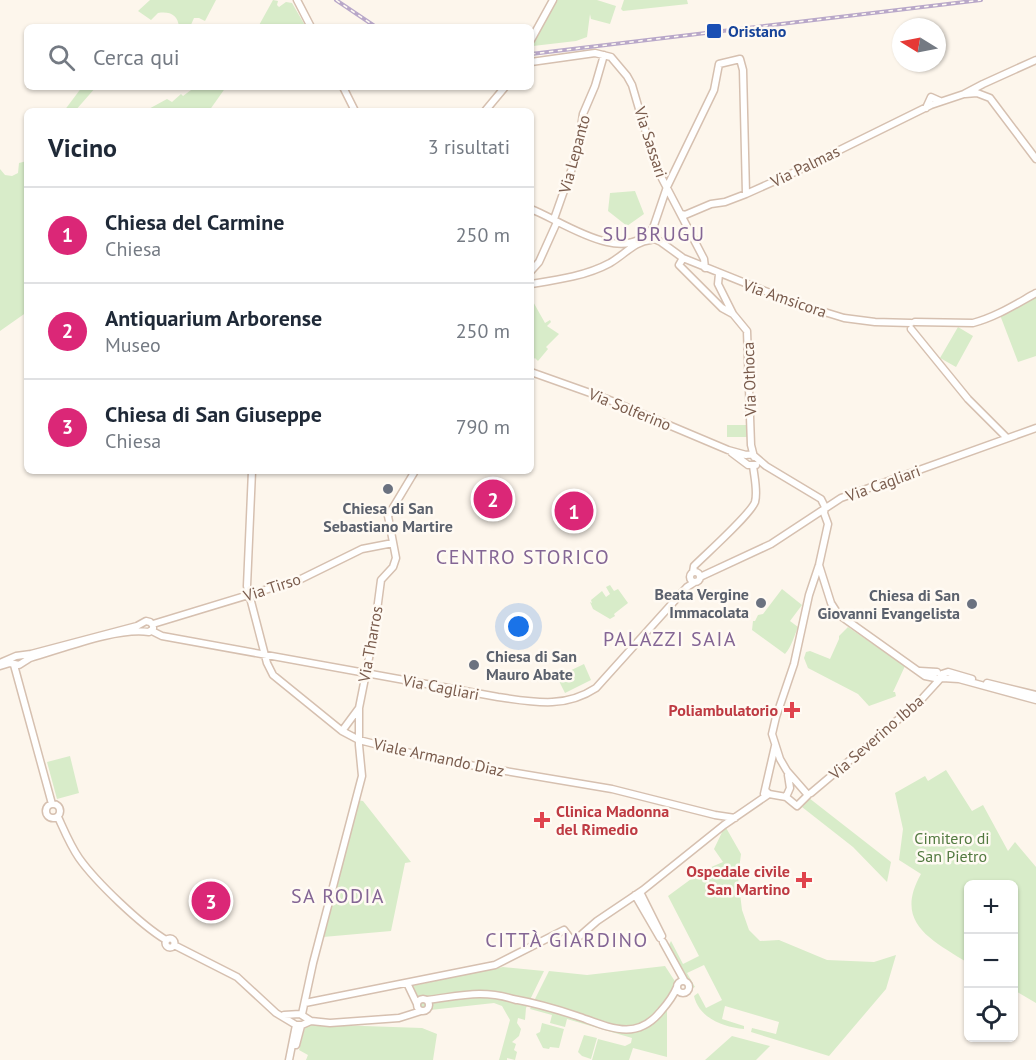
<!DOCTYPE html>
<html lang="it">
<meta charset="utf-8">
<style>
:root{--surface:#fff;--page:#f2f2f3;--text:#1f2937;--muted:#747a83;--line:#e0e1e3;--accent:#db2777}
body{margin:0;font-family:"PT Sans",sans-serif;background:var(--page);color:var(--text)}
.controls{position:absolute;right:18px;bottom:18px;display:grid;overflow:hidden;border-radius:9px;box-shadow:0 2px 4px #0004}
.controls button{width:54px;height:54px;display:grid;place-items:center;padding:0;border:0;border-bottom:2px solid var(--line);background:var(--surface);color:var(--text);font:30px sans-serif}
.compass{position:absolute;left:892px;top:18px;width:54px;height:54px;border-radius:50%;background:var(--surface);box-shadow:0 2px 4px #0004;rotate:280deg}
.you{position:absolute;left:519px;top:627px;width:21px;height:21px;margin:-15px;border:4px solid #fff;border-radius:50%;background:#1a73e8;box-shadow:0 0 0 9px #1a73e833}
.badge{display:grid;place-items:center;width:39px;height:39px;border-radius:50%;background:var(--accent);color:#fff;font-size:20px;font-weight:700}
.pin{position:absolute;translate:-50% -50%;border:3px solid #fff;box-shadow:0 2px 6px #0006}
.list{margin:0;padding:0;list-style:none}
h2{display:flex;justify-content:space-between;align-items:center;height:78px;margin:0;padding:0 24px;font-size:26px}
h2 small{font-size:20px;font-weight:400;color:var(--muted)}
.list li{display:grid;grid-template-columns:39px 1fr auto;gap:18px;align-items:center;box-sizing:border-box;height:96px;padding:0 24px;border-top:2px solid var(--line)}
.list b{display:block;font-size:22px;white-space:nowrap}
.list p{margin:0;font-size:20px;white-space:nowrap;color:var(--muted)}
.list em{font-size:20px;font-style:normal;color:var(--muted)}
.icon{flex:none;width:33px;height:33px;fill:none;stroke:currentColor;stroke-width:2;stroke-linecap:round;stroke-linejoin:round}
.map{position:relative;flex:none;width:1036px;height:1060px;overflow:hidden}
.search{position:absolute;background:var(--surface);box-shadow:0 2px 4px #0004;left:24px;top:24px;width:510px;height:66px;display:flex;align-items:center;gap:15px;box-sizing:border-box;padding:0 21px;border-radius:9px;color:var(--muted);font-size:22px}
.panel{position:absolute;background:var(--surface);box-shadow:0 2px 4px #0004;left:24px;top:108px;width:510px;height:366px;border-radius:9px}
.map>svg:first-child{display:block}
</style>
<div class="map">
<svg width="1036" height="1060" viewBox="0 0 1036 1060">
<rect width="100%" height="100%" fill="#fdf6ec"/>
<!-- green -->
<path fill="#d8ecc9" d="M150 0H216L205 21 199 18H194L190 27H179C178 15 170 11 158 13L151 20 138 11Z
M273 0 278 1 277 5 279 7 286 2 292 3 306 27H258Z
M557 0H597L616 6 610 24 591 19 590 14 587 37 576 41 533 46 534 36Z
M624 0H687L688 4 623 11 621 9Z
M82 87H96L75 111H64Z
M195 87H226L209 111H145L167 99 172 102 181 94 183 96Z
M27 161V312L0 331V169L5 175 12 176 18 173 19 163Z
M635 191 644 214 627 226 608 211 610 193Z
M1036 296V356L1018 362 1000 315Z
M531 298 545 323 550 320 551 322 547 326 559 334 546 347 548 349 538 361 535 358 531 361Z
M958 327 973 336 956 367 940 358Z
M727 425H748V437H727Z
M610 585 614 591 618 589 628 603 614 614 615 616 610 619 593 609 590 602 592 603 591 600 602 591 606 597 610 594 606 587Z
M782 589 802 605 790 621 798 627C794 636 792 646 785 654L752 630 753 621H755L758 615 763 614Z
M848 627 905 666 893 692H895L896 696 894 697 869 706 858 694 808 668 804 658 806 652 810 651 830 659 839 639V636Z
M584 664 591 680 565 693 557 677Z
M70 756 79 793 57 799 47 762Z
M946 770 972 811 983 805 1008 851 1015 842 1036 867V1003L1014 990V884H968V963C932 940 893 923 921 874L899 860 903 829 895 793 925 776 928 781Z
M809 798 891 862 887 882 853 847 802 807Z
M357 800 363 801 411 862 405 863 391 931 323 937Z
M725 826 741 854 738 877 742 910 749 930 760 941 779 940 827 960 874 962 896 955 886 989 829 1056 751 1032 752 1028 776 1034 779 1022 725 1006 722 1019 744 1026V1029C723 1027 699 1018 694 996L698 993 706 1008 722 1000 704 965 687 973 695 987 690 989 668 947 671 941 683 964 699 956 668 896 702 871 723 862 714 849Z
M665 966 678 986 667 1009V1057L633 1048 629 1060H592L598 1039 625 1046 631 1043 632 1038 567 1019 565 1027 550 1023 552 1015 530 1009 549 971 587 975Z
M503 967 544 971 526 1008 525 1020 518 1018 517 1023 521 1029 519 1036 512 1042 516 1044 514 1050 517 1052 515 1060 507 1058V1060H499L510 1020 502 1006 494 1003 430 1010 427 1007 422 1009 419 1005 420 1001 414 995 412 986Z
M542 1023 564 1029 559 1048 550 1047 549 1049 543 1048 536 1034 540 1032Z
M306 1024 422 1028 437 1034 433 1060H306L308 1055 299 1050Z
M584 1035 597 1038 591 1059 582 1056 578 1052Z
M732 1036 770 1046 756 1060H705Z"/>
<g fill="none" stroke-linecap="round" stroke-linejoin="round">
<defs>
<path id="secondary" d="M297 0 311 27
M531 40 553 0
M531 62 595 53 611 57 627 76 632 85 656 167 704 259 705 268
M343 87 355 111
M965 94 977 93 990 98 1036 159
M926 108 931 97 940 101
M485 111 505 87
M531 209C562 221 622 266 651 230
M681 214 685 215 711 204 725 202 746 194 795 172 931 105 964 94 983 84 1036 60
M554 219 577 154 583 114 595 86 604 55
M650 237 661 242 683 258 795 303 844 318 875 322 911 323
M649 240 667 187 714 90 719 64 740 59 743 70 746 194
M683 258 679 265 722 308 733 314 747 331 751 445 754 457
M531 271 539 262 557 222
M719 274 718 284 733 314
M531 284C557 280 586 276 610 263 624 255 635 241 651 240
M915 322 973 323C996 317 1016 304 1036 293
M911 329 968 399 1007 438
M531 372 607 399 728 450 746 455 752 454 766 466 821 499 825 507 824 513 828 524 819 565 809 595 794 664 776 717 772 734 780 759 787 771 808 795 797 806 786 797 769 794 766 791
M732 453 748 465H756
M252 471 247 586 267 663 273 675 342 731 359 740 434 759 612 789 715 815 735 818
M819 565 831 603 838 614 925 676 940 679 942 674
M693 572 694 566C706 554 750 515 755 502 758 491 754 476 753 465
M690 577a5 5 0 1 1 10 0a5 5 0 1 1-10 0Z
M700 577 771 544 841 498 1036 428
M153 624 301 579 362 549 393 543
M152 631 162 636 498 697C533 702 564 709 596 688L687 587 695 582
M0 663 16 656 31 654 137 626 146 621 150 622 153 625V629L149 632C117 627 62 649 30 658L19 665 10 663 0 666
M14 665 52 804
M920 671 937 672
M942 674 948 672 972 679
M942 678 959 679 1036 700
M987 683 1036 695
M342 731 359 708
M811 793 919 702 940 679
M764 794 775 746
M786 797 790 788 788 775
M46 811a7 7 0 1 1 14 0a7 7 0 1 1-14 0Z
M58 817C64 830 70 845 79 858 96 882 141 925 166 940
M640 892 662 936
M635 895 660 938
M165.5 943a4.5 4.5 0 1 1 9 0a4.5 4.5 0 1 1-9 0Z
M663 942 684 980
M174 945 237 977 276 1013 296 1025H302L311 1021
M677 987a6 6 0 1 1 12 0a6 6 0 1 1-12 0Z
M407 983 417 1004
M417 1005a6 6 0 1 1 12 0a6 6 0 1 1-12 0Z
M513 999C535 1003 556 1009 577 1016 609 1027 636 1042 661 1011 668 1003 673 997 677 987
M427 1000C460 996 483 989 516 1000
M305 1003 495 965 564 930 573 942 597 921 643 890 724 825 769 794
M302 1014 313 963 362 776 359 745V708L374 633 381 580 393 567 396 558 388 516 415 471
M284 1015 300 1014 311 1021 330 1023 399 1018 421 1011
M296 1045 301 1026
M289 1060 296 1025"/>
</defs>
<!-- secondary casing -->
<use href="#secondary" stroke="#d6c0b0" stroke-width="9"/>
<!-- secondary -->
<use href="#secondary" stroke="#fff" stroke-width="6"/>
<defs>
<path id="rail" d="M336 0 376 27
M531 54 981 0"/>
</defs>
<!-- rail casing -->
<use href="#rail" stroke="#b9a8c9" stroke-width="4"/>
<!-- rail -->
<use href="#rail" stroke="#fffaf3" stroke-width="1.5" stroke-dasharray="4.5" stroke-linecap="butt"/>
</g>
<!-- markers -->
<rect fill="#1a4fb4" stroke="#fffaf3" stroke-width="2" x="706" y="23" width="16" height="16" rx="3"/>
<g fill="#6b7280" stroke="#fffaf3" stroke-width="2">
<circle cx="388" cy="489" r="6"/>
<circle cx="761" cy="603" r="6"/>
<circle cx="972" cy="604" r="6"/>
<circle cx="474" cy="665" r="6"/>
</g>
<g fill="#e0444e" stroke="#fffaf3" stroke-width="2">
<path d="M789 701h6v6h6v6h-6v6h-6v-6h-6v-6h6z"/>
<path d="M539 811h6v6h6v6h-6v6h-6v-6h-6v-6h6z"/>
<path d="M801 871h6v6h6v6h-6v6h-6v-6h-6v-6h6z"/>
</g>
<g text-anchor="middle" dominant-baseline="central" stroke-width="5" stroke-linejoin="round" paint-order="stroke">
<!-- transit labels -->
<g font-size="16" font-weight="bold" fill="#164399" stroke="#fffaf3" text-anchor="start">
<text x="728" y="31">Oristano</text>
</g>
<!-- street labels -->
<g font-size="16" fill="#7a5c4d" stroke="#fffaf3">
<text transform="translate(651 142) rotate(72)">Via Sassari</text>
<text transform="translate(574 154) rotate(-75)">Via Lepanto</text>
<text transform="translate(805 166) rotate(-26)">Via Palmas</text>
<text transform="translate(785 298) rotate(19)">Via Amsicora</text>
<text transform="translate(749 379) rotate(-92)">Via Othoca</text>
<text transform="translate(630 409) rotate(22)">Via Solferino</text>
<text transform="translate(883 483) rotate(-20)">Via Cagliari</text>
<text transform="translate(272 587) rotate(-18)">Via Tirso</text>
<text transform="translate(370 644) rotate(-80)">Via Tharros</text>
<text transform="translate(441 687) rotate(11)">Via Cagliari</text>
<text transform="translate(876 737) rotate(-41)">Via Severino Ibba</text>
<text transform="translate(439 757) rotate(12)">Viale Armando Diaz</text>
</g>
<!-- worship labels -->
<g font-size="16" font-weight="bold" fill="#5b616d" stroke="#fffaf3" text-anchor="end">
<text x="388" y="508" text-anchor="middle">Chiesa di San<tspan x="388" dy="18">Sebastiano Martire</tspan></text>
<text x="749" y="594">Beata Vergine<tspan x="749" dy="18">Immacolata</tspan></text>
<text x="960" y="595">Chiesa di San<tspan x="960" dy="18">Giovanni Evangelista</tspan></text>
<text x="486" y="656" text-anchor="start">Chiesa di San<tspan x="486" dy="18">Mauro Abate</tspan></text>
</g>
<!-- health labels -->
<g font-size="16" font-weight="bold" fill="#be3a42" stroke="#fffaf3" text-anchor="end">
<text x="778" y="710">Poliambulatorio</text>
<text x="556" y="811" text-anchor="start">Clinica Madonna<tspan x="556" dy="18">del Rimedio</tspan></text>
<text x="790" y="871">Ospedale civile<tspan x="790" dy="18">San Martino</tspan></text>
</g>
<!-- park labels -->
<g font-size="16" fill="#537a41" stroke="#fffaf3">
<text x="952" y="838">Cimitero di<tspan x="952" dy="18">San Pietro</tspan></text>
</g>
<!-- quarter labels -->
<g font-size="20" letter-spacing="1.5" fill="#846695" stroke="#fffaf3">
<text x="654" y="234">SU BRUGU</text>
<text x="523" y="557">CENTRO STORICO</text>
<text x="670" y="639">PALAZZI SAIA</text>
<text x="338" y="896">SA RODIA</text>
<text x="567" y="940">CITTÀ GIARDINO</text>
</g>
</g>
</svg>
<div class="controls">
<button>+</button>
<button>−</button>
<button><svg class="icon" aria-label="locate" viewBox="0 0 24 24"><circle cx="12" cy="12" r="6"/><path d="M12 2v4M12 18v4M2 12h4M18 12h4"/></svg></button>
</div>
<svg class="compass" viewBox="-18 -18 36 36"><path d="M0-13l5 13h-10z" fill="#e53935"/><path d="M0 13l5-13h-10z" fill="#747a83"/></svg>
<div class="you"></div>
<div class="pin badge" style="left:574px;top:511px">1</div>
<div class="pin badge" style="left:493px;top:499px">2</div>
<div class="pin badge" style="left:211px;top:901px">3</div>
<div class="search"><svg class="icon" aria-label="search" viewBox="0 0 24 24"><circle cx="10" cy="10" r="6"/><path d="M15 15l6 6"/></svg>Cerca qui</div>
<section class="panel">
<h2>Vicino<small>3 risultati</small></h2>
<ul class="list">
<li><span class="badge">1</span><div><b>Chiesa del Carmine</b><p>Chiesa</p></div><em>250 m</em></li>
<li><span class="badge">2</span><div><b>Antiquarium Arborense</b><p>Museo</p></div><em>250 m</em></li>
<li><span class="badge">3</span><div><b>Chiesa di San Giuseppe</b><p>Chiesa</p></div><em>790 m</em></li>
</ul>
</section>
</div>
